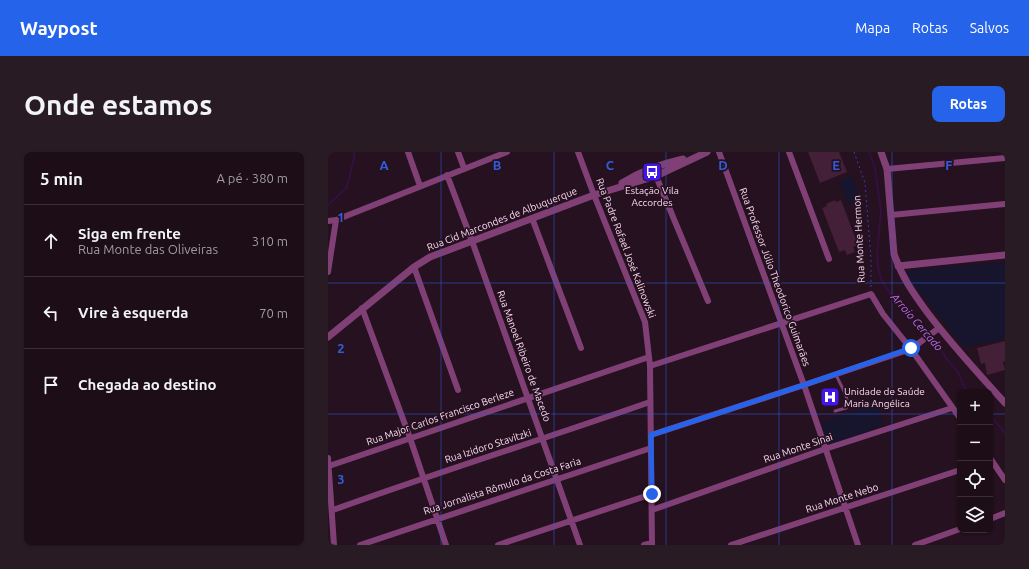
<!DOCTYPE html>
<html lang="pt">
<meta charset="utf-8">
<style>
:root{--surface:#1c0d17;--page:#291b24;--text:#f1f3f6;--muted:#a09ca1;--line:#3a2d36;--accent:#2563eb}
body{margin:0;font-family:Ubuntu,sans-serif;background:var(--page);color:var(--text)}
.controls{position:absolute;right:12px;bottom:12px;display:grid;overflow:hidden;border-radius:8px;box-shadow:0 1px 3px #0004}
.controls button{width:36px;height:36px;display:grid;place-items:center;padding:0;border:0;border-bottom:1px solid var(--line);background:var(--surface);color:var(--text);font:20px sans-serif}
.stop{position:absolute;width:12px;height:12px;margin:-9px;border:3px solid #2563eb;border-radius:50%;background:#fff}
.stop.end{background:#2563eb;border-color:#fff;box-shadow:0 1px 4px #0008}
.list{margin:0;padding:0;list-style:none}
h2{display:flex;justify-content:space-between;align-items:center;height:52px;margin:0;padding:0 16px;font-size:17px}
h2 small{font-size:13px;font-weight:400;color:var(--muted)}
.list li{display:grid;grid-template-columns:26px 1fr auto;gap:12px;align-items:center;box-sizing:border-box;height:72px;padding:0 16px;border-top:1px solid var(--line)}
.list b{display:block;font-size:15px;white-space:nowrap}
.list p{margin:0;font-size:13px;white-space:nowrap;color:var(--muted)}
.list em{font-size:13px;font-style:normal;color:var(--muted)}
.icon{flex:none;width:22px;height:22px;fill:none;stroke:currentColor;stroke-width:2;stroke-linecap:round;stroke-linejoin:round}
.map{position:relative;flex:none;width:677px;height:393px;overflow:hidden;border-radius:8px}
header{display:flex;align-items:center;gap:24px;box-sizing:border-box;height:56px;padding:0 20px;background:var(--accent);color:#fff}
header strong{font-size:19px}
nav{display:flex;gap:22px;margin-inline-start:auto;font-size:14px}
.intro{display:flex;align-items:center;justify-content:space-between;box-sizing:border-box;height:96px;padding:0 24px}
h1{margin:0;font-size:28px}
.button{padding:10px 18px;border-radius:8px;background:var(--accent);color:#fff;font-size:14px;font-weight:700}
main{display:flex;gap:24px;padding:0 24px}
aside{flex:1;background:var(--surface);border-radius:8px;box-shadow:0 1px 3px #0004}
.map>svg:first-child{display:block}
</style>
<header>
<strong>Waypost</strong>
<nav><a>Mapa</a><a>Rotas</a><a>Salvos</a></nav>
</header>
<div class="intro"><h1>Onde estamos</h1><a class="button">Rotas</a></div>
<main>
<aside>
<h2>5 min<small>A pé · 380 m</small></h2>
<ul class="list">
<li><svg class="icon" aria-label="ahead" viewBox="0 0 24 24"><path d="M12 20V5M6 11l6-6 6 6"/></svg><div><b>Siga em frente</b><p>Rua Monte das Oliveiras</p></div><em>310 m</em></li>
<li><svg class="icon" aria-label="left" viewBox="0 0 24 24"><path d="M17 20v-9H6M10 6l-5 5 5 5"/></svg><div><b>Vire à esquerda</b></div><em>70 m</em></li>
<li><svg class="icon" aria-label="arrive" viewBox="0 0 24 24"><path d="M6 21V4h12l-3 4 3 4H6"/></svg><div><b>Chegada ao destino</b></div></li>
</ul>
</aside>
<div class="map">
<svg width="677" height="393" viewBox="0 0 677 393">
<rect width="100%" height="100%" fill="#25111f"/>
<!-- green -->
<path fill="#17152e" d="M524 24 533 48 520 53 511 29Z
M677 110V187L636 195 579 125V121L582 118Z
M547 247 556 273 501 293 493 270 527 259 526 255Z"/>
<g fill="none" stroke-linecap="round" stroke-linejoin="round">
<!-- stream -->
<path stroke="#340f40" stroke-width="2" d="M541 0 547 16 553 59 549 102 550 115 553 127 558 136 593 178 611 194 617 205 630 220 637 236 643 240
M0 53 19 35 26 6V0
M662 263 677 281"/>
</g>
<!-- building -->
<path fill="#441f38" d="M480 0H511L519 20 492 31Z
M507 48 508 50 513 48 530 93 525 95 527 100 519 103 517 98 511 100 494 56 499 54 498 52Z
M677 189V209L675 210 677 218 659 223 657 211 653 212 649 196Z"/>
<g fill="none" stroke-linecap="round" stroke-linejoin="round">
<!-- path -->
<path stroke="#413aae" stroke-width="1" stroke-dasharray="2 3" stroke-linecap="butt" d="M526 0 537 31 543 107V135"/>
<!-- service -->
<path stroke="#804076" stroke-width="3" d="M507 259 518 256C523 246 511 232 508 222"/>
<!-- minor -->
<path stroke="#804076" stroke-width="6" d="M80 0 92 34
M130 0 136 16
M250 0 266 43 317 170 322 214 324 393
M391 0 476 233 530 393
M461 0 501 107
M559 17 677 6
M119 23 144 89 252 393
M328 24 380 149
M563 63 677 52
M204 66 253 196
M0 69 8 68 179 0
M86 115 130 238
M0 120 8 68
M34 156 82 286 118 393
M322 214 543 142 555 162 583 197 632 266
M323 283 476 233 583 197 611 176
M0 306 6 393
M662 306 677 328
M1 314 321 205
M5 358C110 320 216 287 322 250
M324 358 497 297 624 256
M662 367 677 361
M32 393 323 296
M170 393 324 342
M316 393 324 391
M403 393 632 318
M587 393 632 377"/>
<!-- tertiary -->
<path stroke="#804076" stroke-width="7" d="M553 0 559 17 566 102C574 125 585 141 599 160 623 192 650 221 677 251
M294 31C313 19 333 12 355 7
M570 114 677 103
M0 185 86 115 102 105 266 43 328 24 379 0"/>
</g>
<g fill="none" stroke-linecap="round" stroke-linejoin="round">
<!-- route -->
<path stroke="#2563eb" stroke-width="5" d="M324 342 323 283 476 233 583 196"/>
</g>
<!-- grid -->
<path fill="none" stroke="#335cdb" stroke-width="1" stroke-opacity="0.55" d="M113 0V393M226 0V393M338 0V393M451 0V393M564 0V393M0 131H677M0 262H632M662 262H677"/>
<!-- icons -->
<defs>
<symbol id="bus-square" viewBox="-11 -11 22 22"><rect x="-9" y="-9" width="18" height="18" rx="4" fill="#4415eb" stroke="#25111f"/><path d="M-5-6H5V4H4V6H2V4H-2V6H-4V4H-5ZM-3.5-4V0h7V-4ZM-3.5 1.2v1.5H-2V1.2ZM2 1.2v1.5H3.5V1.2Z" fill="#fff"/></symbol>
<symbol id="hospital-square" viewBox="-11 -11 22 22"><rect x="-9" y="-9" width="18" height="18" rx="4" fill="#4415eb" stroke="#25111f"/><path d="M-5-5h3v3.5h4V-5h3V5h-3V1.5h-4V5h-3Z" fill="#fff"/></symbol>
</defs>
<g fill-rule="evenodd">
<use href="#bus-square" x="313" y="9" width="22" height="22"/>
<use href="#hospital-square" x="491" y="234" width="22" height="22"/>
</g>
<g text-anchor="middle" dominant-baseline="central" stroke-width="3.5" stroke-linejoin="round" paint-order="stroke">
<!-- poi labels -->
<g font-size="10" fill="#fcd8f3" stroke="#25111f">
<text x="324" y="38">Estação Vila<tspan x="324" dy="12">Accordes</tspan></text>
<text x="516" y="239" text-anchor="start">Unidade de Saúde<tspan x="516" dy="12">Maria Angélica</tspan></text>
</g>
<!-- street labels -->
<g font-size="10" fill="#fcd8f3" stroke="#25111f">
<text transform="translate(174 67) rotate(-21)">Rua Cid Marcondes de Albuquerque</text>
<text transform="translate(531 87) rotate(-93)">Rua Monte Hermon</text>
<text transform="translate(298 96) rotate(69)">Rua Padre Rafael José Kalinowski</text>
<text transform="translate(447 125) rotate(70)">Rua Professor Júlio Theodorico Guimarães</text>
<text transform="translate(196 204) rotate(70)">Rua Manoel Ribeiro de Macedo</text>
<text transform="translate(112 265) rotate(-19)">Rua Major Carlos Francisco Berleze</text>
<text transform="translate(160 294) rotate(-18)">Rua Izidoro Stavitzki</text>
<text transform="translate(470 296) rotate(-19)">Rua Monte Sinai</text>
<text transform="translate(174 334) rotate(-18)">Rua Jornalista Rômulo da Costa Faria</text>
<text transform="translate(514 346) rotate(-18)">Rua Monte Nebo</text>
</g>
<!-- water labels -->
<g font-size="11" font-style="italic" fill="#bc6ff3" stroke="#25111f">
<text transform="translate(589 170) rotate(49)">Arroio Cercado</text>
</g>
</g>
<g font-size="13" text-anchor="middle" font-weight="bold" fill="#335cdb" stroke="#25111f" stroke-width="3.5" stroke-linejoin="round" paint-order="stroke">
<text x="56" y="18">A</text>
<text x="169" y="18">B</text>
<text x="282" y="18">C</text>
<text x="395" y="18">D</text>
<text x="508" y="18">E</text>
<text x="621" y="18">F</text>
<text x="13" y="70">1</text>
<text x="13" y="201">2</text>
<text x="13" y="332">3</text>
</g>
</svg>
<div class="controls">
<button>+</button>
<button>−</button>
<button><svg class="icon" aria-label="locate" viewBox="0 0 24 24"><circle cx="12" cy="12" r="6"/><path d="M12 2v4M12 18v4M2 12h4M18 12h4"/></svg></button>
<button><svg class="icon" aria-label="layers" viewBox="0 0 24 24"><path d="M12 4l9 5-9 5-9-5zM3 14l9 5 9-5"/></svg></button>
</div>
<div class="stop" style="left:583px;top:196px"></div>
<div class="stop end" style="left:324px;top:342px"></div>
</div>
</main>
